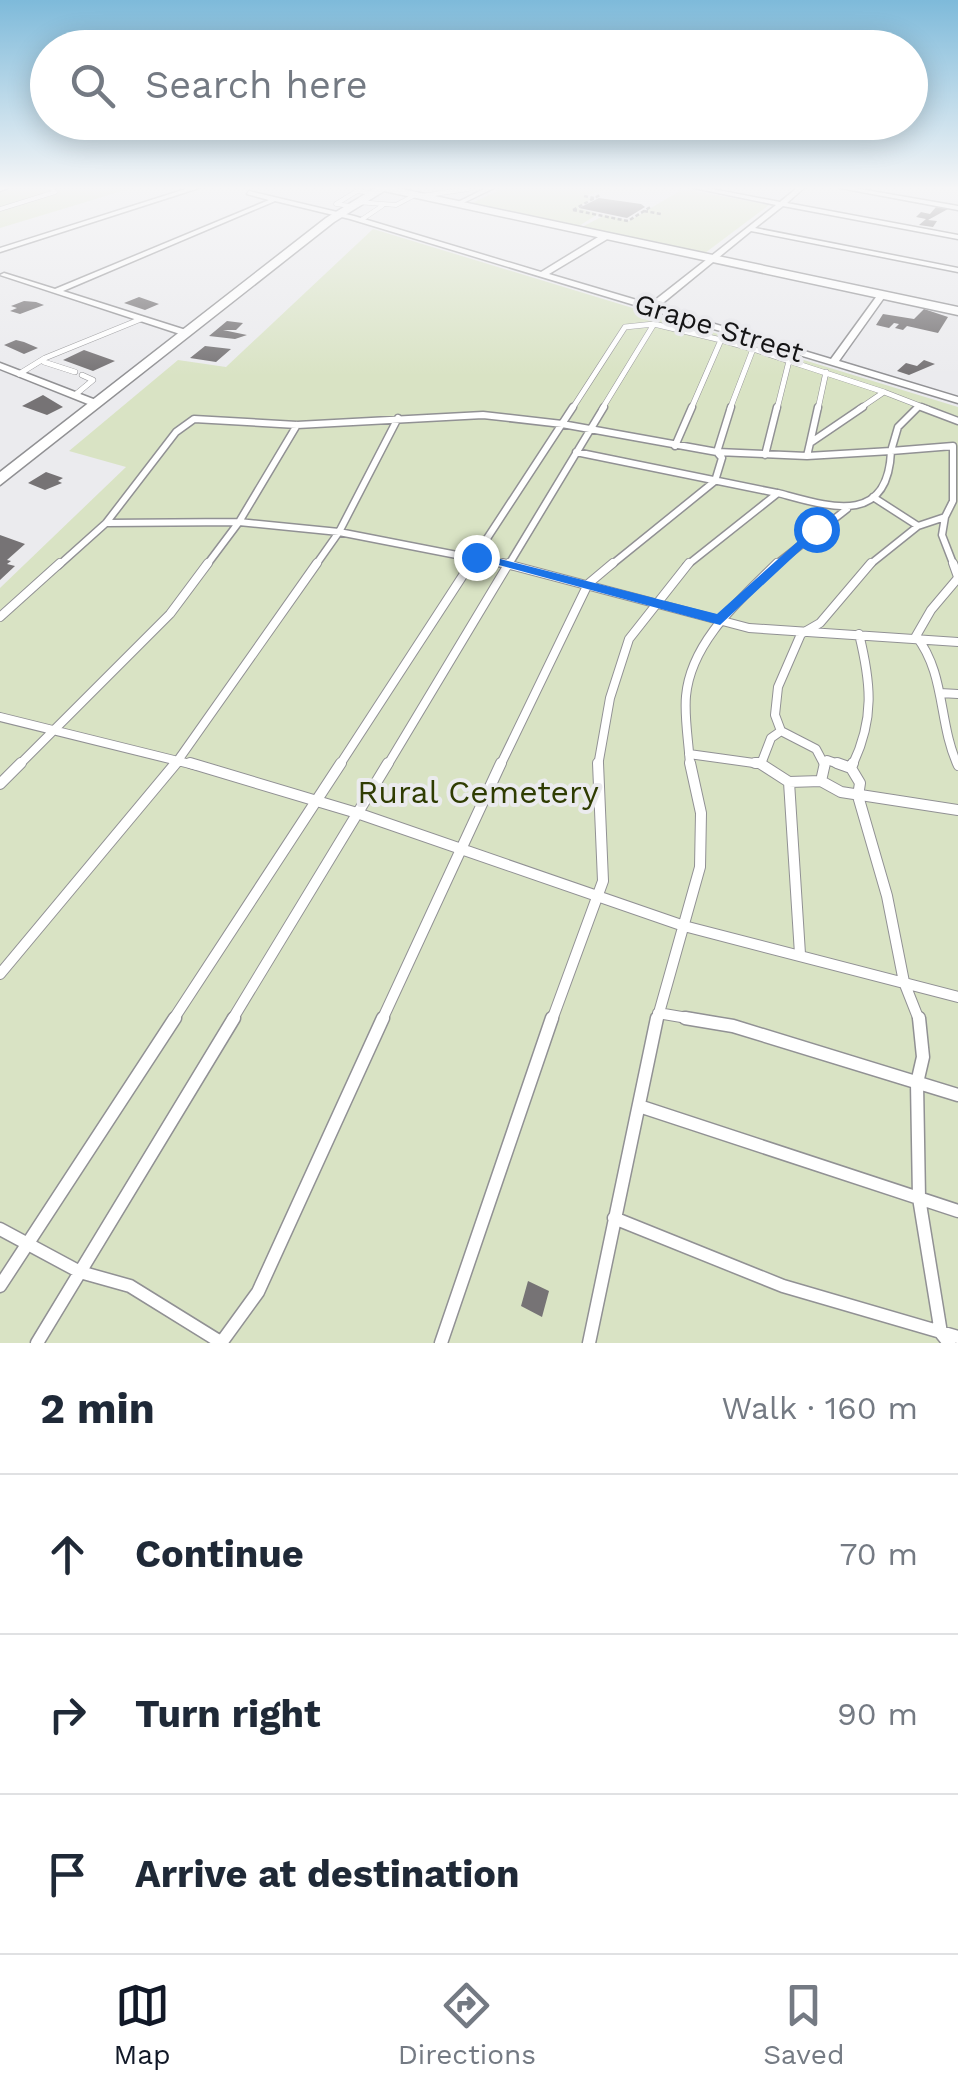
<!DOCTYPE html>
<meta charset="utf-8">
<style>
:root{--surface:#fff;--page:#f2f2f3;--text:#1f2937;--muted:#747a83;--line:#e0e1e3;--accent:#111827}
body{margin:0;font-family:"Work Sans",sans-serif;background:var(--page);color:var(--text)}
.stop{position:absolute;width:30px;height:30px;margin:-22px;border:8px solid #1a73e8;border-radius:50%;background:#fff}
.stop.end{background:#1a73e8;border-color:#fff;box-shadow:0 2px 10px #0008}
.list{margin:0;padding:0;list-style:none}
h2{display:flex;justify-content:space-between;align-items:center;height:130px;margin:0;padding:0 40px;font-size:42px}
h2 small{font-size:32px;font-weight:400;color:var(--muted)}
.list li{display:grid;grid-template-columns:65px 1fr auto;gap:30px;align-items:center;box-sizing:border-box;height:160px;padding:0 40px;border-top:2px solid var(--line)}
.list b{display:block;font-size:38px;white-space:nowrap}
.list em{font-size:32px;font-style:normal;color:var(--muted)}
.icon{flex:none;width:55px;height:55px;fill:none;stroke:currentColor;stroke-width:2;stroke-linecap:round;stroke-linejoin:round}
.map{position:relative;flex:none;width:958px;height:1343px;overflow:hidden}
.search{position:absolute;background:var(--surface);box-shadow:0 5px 25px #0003;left:30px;right:30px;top:30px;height:110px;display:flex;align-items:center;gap:25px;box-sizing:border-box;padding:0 35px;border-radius:55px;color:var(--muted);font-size:38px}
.sheet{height:610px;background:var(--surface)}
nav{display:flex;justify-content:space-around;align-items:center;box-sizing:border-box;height:140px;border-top:2px solid var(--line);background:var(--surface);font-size:28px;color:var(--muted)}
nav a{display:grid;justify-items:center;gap:5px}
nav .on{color:var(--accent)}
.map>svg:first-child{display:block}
</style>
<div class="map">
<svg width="958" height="1343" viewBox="0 0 958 1343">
<rect width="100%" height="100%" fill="#ebebee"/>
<!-- green -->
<path fill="#d9e3c4" d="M17 188H132L0 228V193Z
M504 188H611L583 196 591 199 577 208 598 214 579 226 472 203Z
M683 189 769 205 705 253 582 227 605 215 629 221Z
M373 229 958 407V1343H0V588L126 467 69 451 178 360 226 367Z"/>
<!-- building -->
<path fill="#767375" d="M599 198 641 204 645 207 627 218 579 208Z
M936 207 948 209 928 220 937 221 933 227 919 225 926 219 916 217 921 212 930 214Z
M139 297 159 304 145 310 124 303Z
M24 301 36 302 44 305 20 314 10 311 17 308 11 306Z
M924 309 948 317 938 333 907 326 903 330 895 328 899 324 894 323 889 328 876 325 883 314 914 319Z
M227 321 243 323 236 330H223L247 335 235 339 209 336Z
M16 340 24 342 38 348 24 354 4 345Z
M205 346 231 349 216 362 190 358Z
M84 350 115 361 93 371 63 360Z
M924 360 935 364 909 375 897 371 906 363 917 366Z
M43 395 63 407 47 415 22 406Z
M46 472 63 478 58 481 62 483 45 490 28 483Z
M0 535 25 544 7 560 11 561 7 564 15 566 0 580Z
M528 1281 549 1291 542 1317 521 1306Z"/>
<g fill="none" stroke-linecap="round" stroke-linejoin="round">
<defs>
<path id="lane-far5" d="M421 196 468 189
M357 202 396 205 415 195
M350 206 336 204 357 191 373 193
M0 209 55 192 50 188
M361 220 382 206"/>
<path id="lane-far4" d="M44 362 75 372
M19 374 45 358 141 319
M884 392 928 409
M75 395 93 380 82 375
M572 409 625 327 654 324
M602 409 654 324 721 340
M691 409 721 340 753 349
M730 409 753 349 789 361
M777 409 789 361 884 392 859 409
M818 409 826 372"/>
<path id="lane-far3" d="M921 407 958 421
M810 443 818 407
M675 446 692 407
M576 452 777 493
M765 455 777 407
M807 456 810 443 863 407
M945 517 942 535 954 566
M106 523 239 522 339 532 513 566
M58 566 106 523 176 432 194 419 297 425 483 415 562 424 717 452 807 456 891 451 898 427 918 407
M206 566 239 522 297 425
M315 566 339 532 398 418
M469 566 573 407
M508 566 604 407
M610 566 715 481 722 458 717 452 731 407
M686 566 778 493C827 506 888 528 891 451L953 446V501L945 517 918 526 873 497
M774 566 847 509
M868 566 918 526"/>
<path id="lane-far2" d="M503 563 749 628 958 642
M953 563 958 577
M0 617 60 563
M940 693 958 694
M0 717 198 766
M781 731 775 715 778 687 801 634 820 623 871 563
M689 754 761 764 771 738 781 731 816 749 825 766
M827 760 844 766
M18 766 170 614 208 563
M174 766 317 563
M339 766 471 563
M387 766 509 563
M500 766 588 584 613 563
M598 766 610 698 629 639 689 563
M690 766C689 743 684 718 686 696 691 641 741 599 777 563
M852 766C875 719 871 683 859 634
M958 766C938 723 946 674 916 636L931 610 958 578"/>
<path id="lane-far1" d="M190 763 357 813 684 926 958 997
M755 763H761
M825 763 821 781 841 792 958 810
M837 763 851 768 860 783 858 796 887 896 904 982 919 1020
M761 764 789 782
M851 768 853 763
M0 784 21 763
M800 954 789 782 821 781
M0 974 176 763
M658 1013 699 1020
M173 1020 341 763
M232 1020 388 763
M382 1020 501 763
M552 1020 603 881 598 763
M657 1020 700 867 701 813 690 763"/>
<path id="lane" d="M685 1018 733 1026 958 1095
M919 1018 923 1057 917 1083 919 1198 941 1333 949 1343
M639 1106 958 1211
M614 1218 783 1286 958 1337
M0 1229 80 1272 130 1286 222 1343
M0 1286 175 1018
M37 1343 234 1018
M221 1343 258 1292 383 1018
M441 1343 552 1018
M589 1343 657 1018"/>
<path id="street" d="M0 188H8L0 191Z
M189 188H199L0 252V248Z
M486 188H494L459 205 454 204Z
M694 188H707L780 202 797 188H804L787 203 958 235V239L783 206 755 228 958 268V272L751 231 658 307 831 359 879 293H885L886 295 839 361 958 397V403L350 219 275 201 63 291 189 331V335H183L0 275 4 273 55 289 269 200 247 194 249 191 354 216 541 272 603 234H609V238L549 274 650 304 776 205Z
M840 188H854L958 206V210Z
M0 363 101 402 102 404 93 406 0 369Z"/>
<path id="secondary" d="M375 188H397L958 307V315L384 191 334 222 0 485V472L326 218Z"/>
</defs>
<!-- lane-far5 casing -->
<use href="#lane-far5" stroke="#919194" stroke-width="5"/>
<!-- lane-far4 casing -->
<use href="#lane-far4" stroke="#919194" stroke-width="6"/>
<!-- lane-far3 casing -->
<use href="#lane-far3" stroke="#919194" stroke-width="9"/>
<!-- lane-far2 casing -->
<use href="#lane-far2" stroke="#919194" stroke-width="10"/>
<!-- lane-far1 casing -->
<use href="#lane-far1" stroke="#919194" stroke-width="12"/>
<!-- lane casing -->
<use href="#lane" stroke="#919194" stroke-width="15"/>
<!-- street casing -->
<use href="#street" stroke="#919194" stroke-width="3"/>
<!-- secondary casing -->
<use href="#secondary" stroke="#919194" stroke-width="3"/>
<!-- path -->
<path stroke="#808082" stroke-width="2.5" stroke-dasharray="4 2.5" stroke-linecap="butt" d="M584 196 594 198
M573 210 628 221 652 206
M573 210 600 195
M644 211 661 214"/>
<!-- lane-far5 -->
<use href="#lane-far5" stroke="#fff" stroke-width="4"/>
<!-- lane-far4 -->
<use href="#lane-far4" stroke="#fff" stroke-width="5"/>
<!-- lane-far3 -->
<use href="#lane-far3" stroke="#fff" stroke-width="6"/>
<!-- lane-far2 -->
<use href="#lane-far2" stroke="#fff" stroke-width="8"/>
<!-- lane-far1 -->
<use href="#lane-far1" stroke="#fff" stroke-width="10"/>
<!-- lane -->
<use href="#lane" stroke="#fff" stroke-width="12"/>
<!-- street -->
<use href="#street" fill="#fff" fill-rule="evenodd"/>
<!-- secondary -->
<use href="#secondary" fill="#fff" fill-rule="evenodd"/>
</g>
<!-- sky -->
<linearGradient id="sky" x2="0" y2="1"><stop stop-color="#7ebada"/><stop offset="0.5" stop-color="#f6f6f7"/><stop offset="1" stop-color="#f6f6f7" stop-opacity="0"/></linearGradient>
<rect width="958" height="376" fill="url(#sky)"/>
<!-- route -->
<path fill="#1a73e8" d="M816 525 822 529 820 532 720 625 469 557 476 553 717 614Z"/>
<g text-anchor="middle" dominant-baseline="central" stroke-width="8" stroke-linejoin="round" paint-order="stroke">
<!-- far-street labels -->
<g font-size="28" fill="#151516" stroke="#ebebee">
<text transform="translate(719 328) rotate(17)">Grape Street</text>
</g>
<!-- park labels -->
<g font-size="32" fill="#2f3c02" stroke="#ebebee">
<text x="478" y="792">Rural Cemetery</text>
</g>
</g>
</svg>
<div class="stop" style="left:816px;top:529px"></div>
<div class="stop end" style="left:476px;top:557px"></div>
<div class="search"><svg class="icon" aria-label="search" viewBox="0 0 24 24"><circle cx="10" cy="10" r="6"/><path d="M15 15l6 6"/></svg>Search here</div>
</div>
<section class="sheet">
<h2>2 min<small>Walk · 160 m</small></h2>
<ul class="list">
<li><svg class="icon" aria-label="ahead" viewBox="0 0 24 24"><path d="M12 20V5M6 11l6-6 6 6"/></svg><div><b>Continue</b></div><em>70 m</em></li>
<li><svg class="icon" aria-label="right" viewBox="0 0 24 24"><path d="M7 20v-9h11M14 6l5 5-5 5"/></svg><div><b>Turn right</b></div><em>90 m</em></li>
<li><svg class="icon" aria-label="arrive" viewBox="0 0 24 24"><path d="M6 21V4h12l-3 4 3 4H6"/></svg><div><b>Arrive at destination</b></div></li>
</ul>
</section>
<nav>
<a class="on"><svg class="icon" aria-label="map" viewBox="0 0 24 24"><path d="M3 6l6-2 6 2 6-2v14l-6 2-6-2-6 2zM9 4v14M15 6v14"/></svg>Map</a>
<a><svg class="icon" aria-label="directions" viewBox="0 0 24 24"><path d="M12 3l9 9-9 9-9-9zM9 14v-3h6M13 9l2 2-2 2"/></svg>Directions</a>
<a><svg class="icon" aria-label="saved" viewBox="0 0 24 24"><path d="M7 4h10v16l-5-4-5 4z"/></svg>Saved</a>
</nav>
